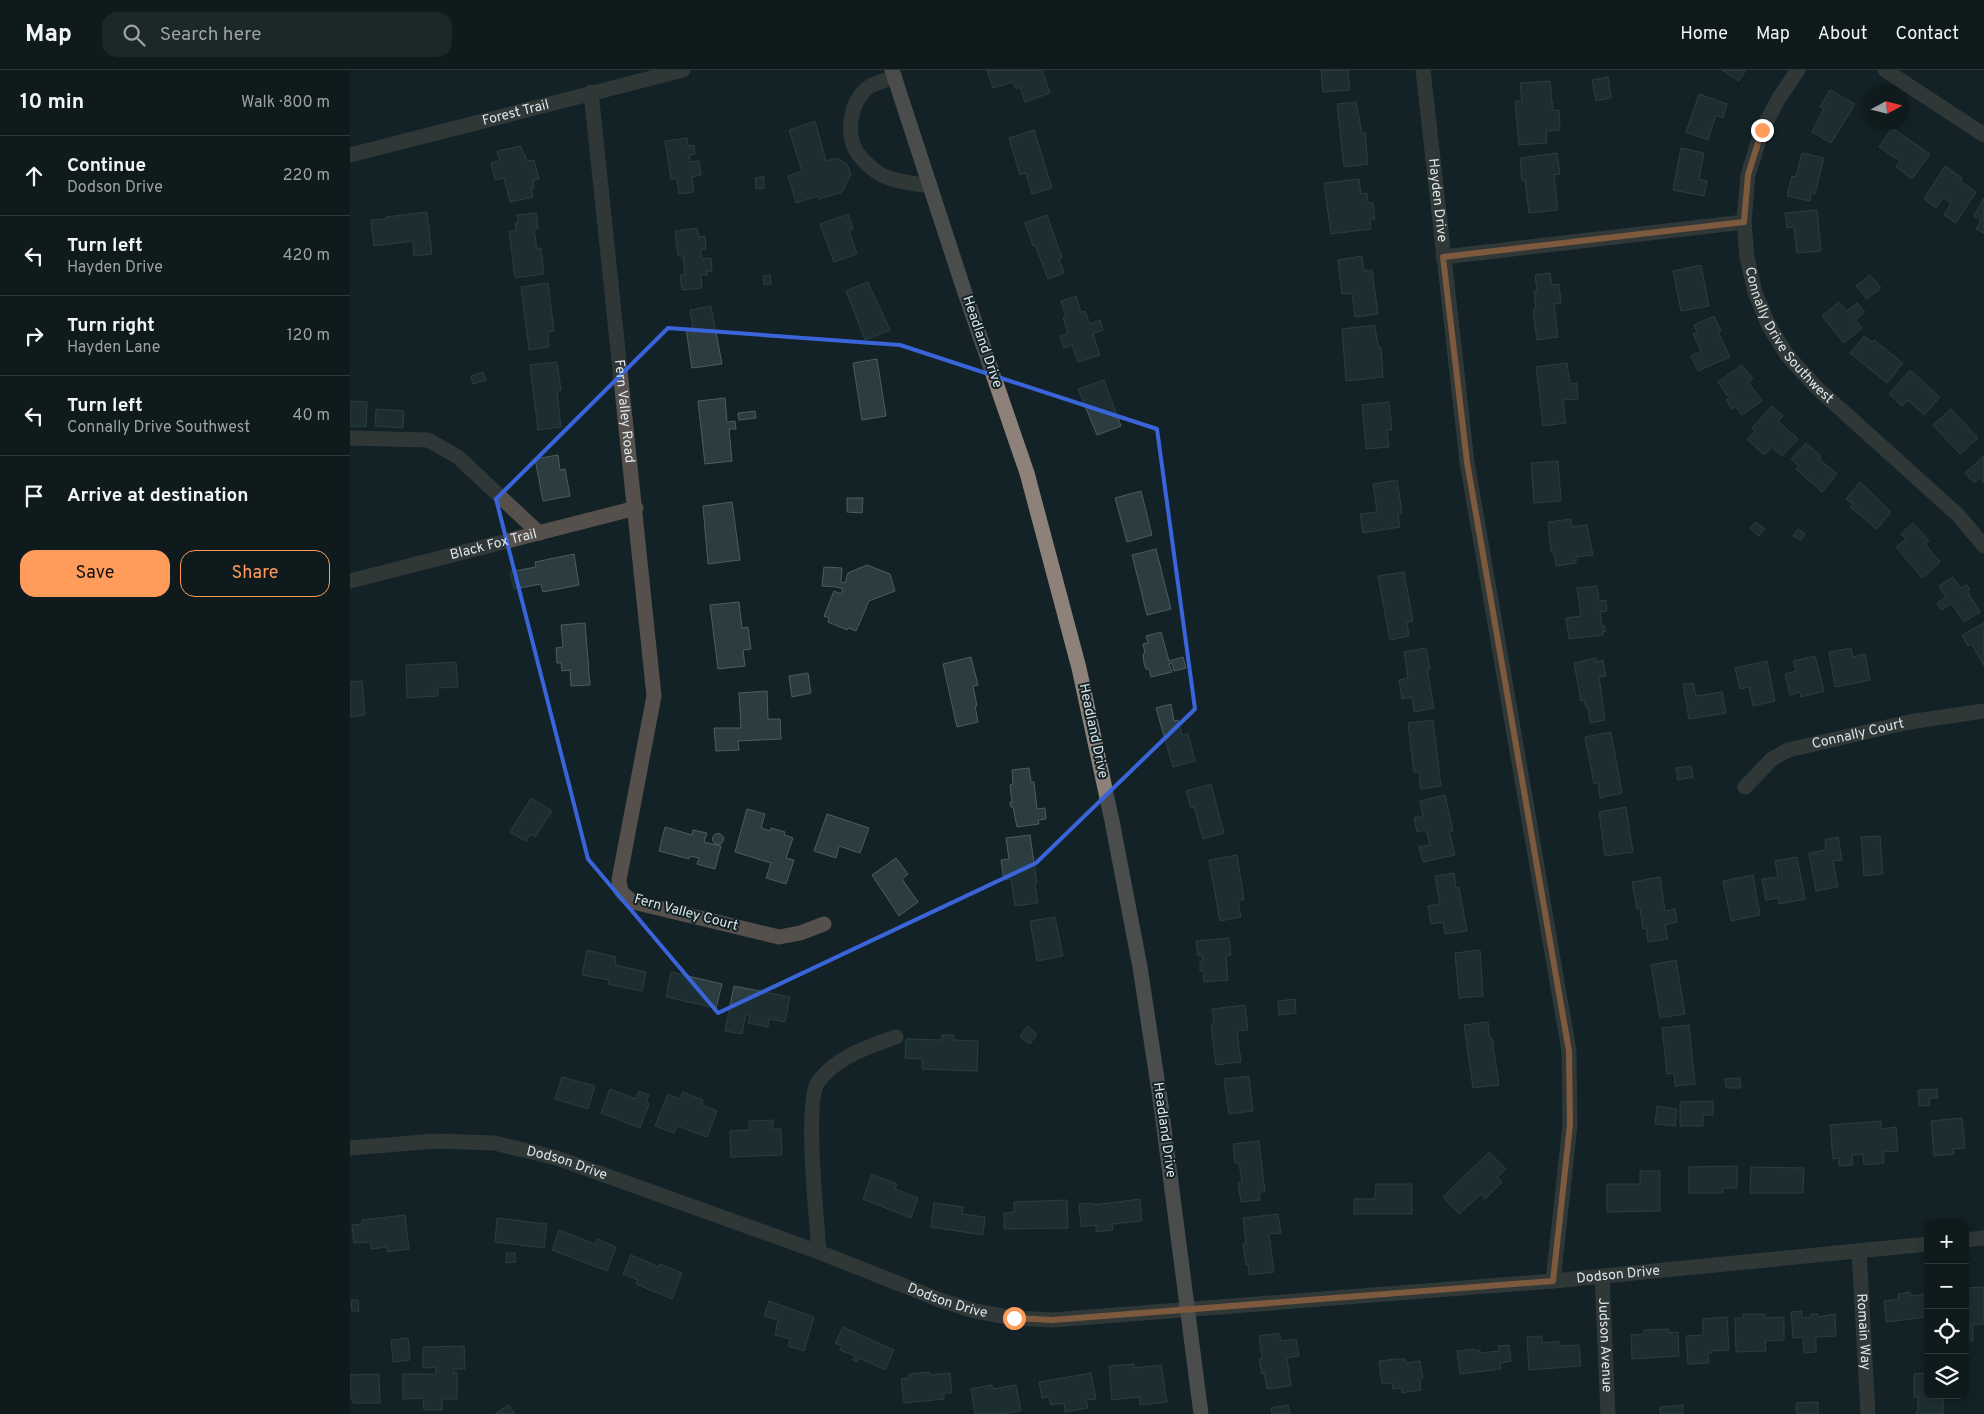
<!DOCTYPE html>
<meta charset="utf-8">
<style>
:root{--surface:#0e1a1c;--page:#1c2729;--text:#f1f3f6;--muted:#9ba1a3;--line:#2e383b;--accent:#ff9b5b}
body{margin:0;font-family:Overpass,sans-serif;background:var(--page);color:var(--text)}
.controls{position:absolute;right:15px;bottom:15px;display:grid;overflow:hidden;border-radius:10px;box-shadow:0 2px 8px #0003}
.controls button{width:45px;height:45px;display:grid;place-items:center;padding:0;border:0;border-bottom:1px solid var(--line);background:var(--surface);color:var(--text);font:25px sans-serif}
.compass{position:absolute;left:1514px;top:15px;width:45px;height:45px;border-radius:50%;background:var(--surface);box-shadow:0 2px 8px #0003;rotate:83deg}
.stop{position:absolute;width:15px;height:15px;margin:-11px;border:4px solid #ff9b5b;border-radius:50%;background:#fff}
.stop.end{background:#ff9b5b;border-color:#fff;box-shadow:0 1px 5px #0008}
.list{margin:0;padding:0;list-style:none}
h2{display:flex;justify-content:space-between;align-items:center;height:65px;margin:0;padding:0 20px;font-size:21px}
h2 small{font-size:16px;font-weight:400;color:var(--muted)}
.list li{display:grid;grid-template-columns:32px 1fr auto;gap:15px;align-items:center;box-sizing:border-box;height:80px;padding:0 20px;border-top:1px solid var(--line)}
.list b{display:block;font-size:19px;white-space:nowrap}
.list p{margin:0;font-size:16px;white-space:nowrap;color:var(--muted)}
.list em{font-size:16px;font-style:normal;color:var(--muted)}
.actions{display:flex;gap:10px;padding:15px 20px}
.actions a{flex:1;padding:11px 0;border:1px solid var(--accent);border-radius:15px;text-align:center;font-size:18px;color:var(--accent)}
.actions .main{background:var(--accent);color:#111}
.icon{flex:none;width:28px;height:28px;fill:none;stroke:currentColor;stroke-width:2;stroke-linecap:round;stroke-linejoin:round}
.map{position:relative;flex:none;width:1634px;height:1344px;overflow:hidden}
header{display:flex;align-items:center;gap:30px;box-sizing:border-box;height:70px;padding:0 25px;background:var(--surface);border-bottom:1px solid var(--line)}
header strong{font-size:24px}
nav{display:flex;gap:28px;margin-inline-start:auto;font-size:18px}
.search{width:350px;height:45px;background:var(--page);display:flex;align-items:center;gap:12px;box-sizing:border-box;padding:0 18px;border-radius:15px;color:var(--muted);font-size:19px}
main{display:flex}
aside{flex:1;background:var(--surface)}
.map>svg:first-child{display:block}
</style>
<header>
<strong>Map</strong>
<div class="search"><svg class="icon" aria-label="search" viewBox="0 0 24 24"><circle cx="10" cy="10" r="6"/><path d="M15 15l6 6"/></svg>Search here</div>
<nav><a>Home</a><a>Map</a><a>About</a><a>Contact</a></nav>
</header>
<main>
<aside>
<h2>10 min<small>Walk · 800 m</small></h2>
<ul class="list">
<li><svg class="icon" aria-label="ahead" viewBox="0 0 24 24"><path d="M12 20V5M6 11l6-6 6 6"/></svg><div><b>Continue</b><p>Dodson Drive</p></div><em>220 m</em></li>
<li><svg class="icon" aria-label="left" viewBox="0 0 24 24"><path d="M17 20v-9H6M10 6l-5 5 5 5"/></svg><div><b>Turn left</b><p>Hayden Drive</p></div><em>420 m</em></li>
<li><svg class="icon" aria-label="right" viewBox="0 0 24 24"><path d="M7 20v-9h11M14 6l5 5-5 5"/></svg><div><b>Turn right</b><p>Hayden Lane</p></div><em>120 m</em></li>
<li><svg class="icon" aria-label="left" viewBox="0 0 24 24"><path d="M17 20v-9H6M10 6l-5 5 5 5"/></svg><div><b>Turn left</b><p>Connally Drive Southwest</p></div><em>40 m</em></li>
<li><svg class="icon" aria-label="arrive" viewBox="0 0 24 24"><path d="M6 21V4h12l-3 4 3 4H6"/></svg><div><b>Arrive at destination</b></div></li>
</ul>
<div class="actions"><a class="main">Save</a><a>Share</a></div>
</aside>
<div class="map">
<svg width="1634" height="1344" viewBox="0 0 1634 1344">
<rect width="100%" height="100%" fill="#122226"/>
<!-- building -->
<path fill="#2c3d41" stroke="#4b5d61" d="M637 0H692L700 23 675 32 670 17 666 19 663 12 643 18Z
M971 0H998L1000 20 973 22Z
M1372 0H1396L1389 11Z
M1258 7 1261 28 1246 31 1242 10Z
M1200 11 1203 41 1209 40 1210 60 1196 61 1197 73 1169 75 1165 31H1172L1170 13Z
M1480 20 1505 34 1481 73 1462 62 1474 39 1470 37Z
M1349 24 1377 34 1373 48 1366 45 1358 70 1336 62Z
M1006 32 1012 63H1015L1018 94 994 97 987 34Z
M465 51 476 91 487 88 497 94 501 104 492 122 469 129 468 126 446 133 438 106 452 101 439 60Z
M1542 58 1580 84 1562 109 1546 97 1550 91 1529 77Z
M684 60 702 118 682 124 676 103 670 105 659 68Z
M337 68 338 76 344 75 345 84 339 85 340 92 349 91 351 105 342 107 344 122 329 124 327 109H321L315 71Z
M171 76 173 84H175L177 91 184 90 189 109 183 111 184 118H181L183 127 160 132 154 108 145 110 141 93 150 91 147 81Z
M1331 78 1354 83 1349 109 1357 111 1354 126 1323 120Z
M1207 83 1210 104 1204 105 1208 140 1179 143 1175 110 1172 111 1170 88Z
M1452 83 1474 88 1465 124 1461 123 1460 131 1437 126 1442 106 1446 107Z
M1595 96 1612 108 1610 111 1626 122 1606 153 1594 145 1601 133 1593 128 1586 138 1574 129Z
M414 106V118L406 119 405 108Z
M1009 109 1011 124 1017 123 1018 133H1023L1025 149H1020L1021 159 981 164 974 113Z
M1634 128V163L1626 159 1631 150 1624 146Z
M1467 140 1471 181 1447 183 1444 157 1437 158 1435 143Z
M77 142 82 184 64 186 63 171 24 176 21 150 36 149V147Z
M186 143 188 158 184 159 187 179 191 178 194 204 165 208 159 161H166L165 153 168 152 167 145Z
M498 144 503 159 499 161 507 184 484 192 470 154Z
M697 145 712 188 709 189 714 203 698 209 685 175 683 176 675 153Z
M347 158 349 167 355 166 356 179 350 180 352 189 361 188 362 201 356 202 357 205H351L352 218 332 220 330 205H335L333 186H328L325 161Z
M1012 186 1014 201 1022 200 1028 244 1005 247 1002 223 992 224 988 190Z
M1351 195 1359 236 1331 241 1323 201Z
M1200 203 1202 215 1209 214 1211 233 1204 234 1208 267 1187 270 1183 240 1186 239 1184 221H1187L1185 205Z
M420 205 421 214 414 215 413 206Z
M1520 205 1531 218 1517 229 1506 216Z
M518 212 540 260 515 270 496 221Z
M198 213 204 261 198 262 199 277 179 280 171 217Z
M726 226 731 242 735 241 740 254 750 250 753 260 743 264 750 285 728 292 722 275 714 278 710 266 718 263 713 248 716 247 711 231Z
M1489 232 1497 241 1507 233 1515 242 1505 250 1512 258 1494 273 1472 246Z
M361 236 372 294 342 298 336 259 343 258 340 240Z
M1364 246 1371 261 1368 262 1380 287 1348 301 1341 286 1351 281 1343 264 1347 262 1344 255Z
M1025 255 1027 270 1029 277H1031L1033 307 996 311 992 259Z
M1514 266 1522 272 1524 270 1553 293 1537 313 1500 283Z
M527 289 536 346 512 350 503 293Z
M207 292 211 320 207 321 211 357 188 360 180 295Z
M1217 293 1220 314 1227 313 1228 329 1213 330 1216 353 1193 356 1186 297Z
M1392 295 1403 309 1398 312 1412 331 1392 345 1385 336 1382 339 1376 330 1379 328 1368 312Z
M1560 300 1590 327 1574 345 1558 330 1552 336 1539 324Z
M133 302 136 310 123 314 121 306Z
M754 310 771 356 747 365 728 319Z
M375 328 377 352 385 351 386 359H379L382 391 355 394 348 331Z
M0 331 17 332 16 357 0 356Z
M1039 332 1042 360H1037L1039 377 1016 379 1012 335Z
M1422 336 1433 346 1428 351 1448 369 1432 386 1422 377 1414 385 1397 369 1405 361 1402 358Z
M26 339 54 341 53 358 25 356Z
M1601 339 1628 368 1610 384 1583 355Z
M405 341 406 348 389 350 388 343Z
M1456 373 1471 386 1469 389 1487 404 1472 422 1446 399 1449 396 1441 389Z
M208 385 210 400 215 399 220 426 193 431 185 389Z
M1634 386V413L1629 408 1624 413 1615 403Z
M1208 391 1211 431 1184 433 1181 393Z
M1047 410 1052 443 1048 444 1050 457 1013 463 1010 444 1027 442 1023 414Z
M1510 412 1541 442 1527 459 1500 437 1503 434 1496 429Z
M791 421 802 465 777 472 765 428Z
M497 428H513L512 443 497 442Z
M382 432 390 490 358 494 353 436Z
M1221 449 1222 457 1237 455 1243 485 1226 487V493L1206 496 1204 482H1201L1198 452Z
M1406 452 1415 459 1409 466 1400 458Z
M1563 453 1579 471 1575 474 1590 492 1572 508 1546 477 1556 469 1551 464Z
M1448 459 1455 464 1451 470 1443 466Z
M806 479 821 539 797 545 782 485Z
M224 484 229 515 193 522 191 514 164 519 160 502 186 497 185 492Z
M517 495 540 504 545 521 519 531 506 561 499 558 497 560 478 552 479 548 474 546 484 521 491 524 493 519 487 517 472 516 474 497 492 498 491 512 495 513 498 503Z
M1054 502 1063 551 1057 552 1059 566 1040 570 1028 506Z
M1603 507 1610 518 1617 515 1620 520 1617 521 1630 542 1614 552 1602 534 1591 540 1587 533 1596 527 1589 516Z
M1247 516 1249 531 1256 530 1257 541 1250 542 1252 556H1255V562H1252L1253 565 1219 569 1216 548 1231 546 1227 518Z
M389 532 392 558 398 557 401 579 393 580 395 596 368 599 360 535Z
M235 553 240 615 221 616 220 600 212 601 211 593H207L206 578 213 577 211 555Z
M1634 553V596L1622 574 1618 576 1612 565Z
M811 562 819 591 833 587 836 598 824 601 822 593 819 594 822 602 801 607 799 599H796L794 593 793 584 795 583 793 574 798 573 796 566Z
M1076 578 1080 599H1077L1084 638 1064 642 1062 627 1052 629 1049 610 1058 608 1054 582Z
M1501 578 1503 587 1515 584 1520 610 1485 617 1479 582Z
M1465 586 1474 621 1451 627 1450 622 1440 625 1435 604 1446 601 1443 591Z
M621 587 628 615 623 616 627 636H625L628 652 607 657 593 594Z
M1246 588V592L1253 590 1256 606 1249 607 1255 650 1240 653 1238 637 1236 638 1234 630 1231 631 1224 593Z
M1417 591 1425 631 1403 636 1399 617 1390 619 1385 598Z
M106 592 108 617 88 618V626L57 628 56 595Z
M458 603 461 623 442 627 439 606Z
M12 611 15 645 0 647V612Z
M1343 613 1346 626 1372 622 1376 643 1339 649 1333 614Z
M417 621 418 649H430L431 669 388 671 389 680 366 681 364 658H391L389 623Z
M821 634 824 651 828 650 832 665 838 664 845 691 823 697 806 638Z
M1083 650 1091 716 1071 719 1069 702H1064L1058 653Z
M1261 662 1272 723 1250 728 1248 713 1244 714 1235 667Z
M1341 696 1343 707 1328 710 1326 698Z
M679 698 681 712H684L687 739 695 738 696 749 688 750 689 754 667 757 663 737H661L660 732H662L660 715 663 714 662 700Z
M861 714 874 763 853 769 844 737 841 738 836 721Z
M1095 725 1103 761H1099L1105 785 1073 792 1069 777 1080 775 1076 760 1067 762 1064 748 1073 746 1070 731Z
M181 728 202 741 185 767 180 764 176 771 160 762Z
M1276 737 1283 782 1255 786 1249 742Z
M397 739 415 744 411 758 420 761 421 758 435 762 434 765 443 768 436 788 444 790 436 814 416 808 421 793 385 782Z
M477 744 519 758 510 783 489 776 486 788 464 781Z
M315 757 342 765 343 760 357 763 354 772 371 776 365 799 347 794 349 788 340 786 339 789 309 781Z
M362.5 769a5.5 5.5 0 1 1 11 0a5.5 5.5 0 1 1-11 0Z
M680 765 687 813 685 814 688 833 665 836 661 809 654 810 651 790 659 789 656 768Z
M1530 766 1533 804 1514 806 1511 767Z
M1488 767 1492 790 1483 791 1488 817 1466 821 1459 783 1476 780 1475 770Z
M887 785 894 829 888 831 891 847 870 851 859 790Z
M1447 787 1455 829 1429 834 1428 828 1416 830 1412 809 1428 807 1425 791Z
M546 788 558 804 552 809 568 832 549 846 522 805Z
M1104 803 1106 818 1109 817 1117 861 1095 864 1093 852 1081 854 1078 836 1090 834 1085 806Z
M1403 805 1410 845 1381 851 1373 811Z
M1310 807 1315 841 1325 839 1327 852 1315 855 1318 869 1298 872 1296 858 1293 859 1290 838 1287 839 1282 812Z
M705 847 713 886 687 891 680 851Z
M879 868 881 885 876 886 878 910 854 912 853 901H850V892L853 891 852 885 848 886 846 871Z
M237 880 266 887 265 895 296 902 292 921 258 914 259 910 232 905Z
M1130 880 1133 926 1109 928 1105 883Z
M1326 890 1335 944 1310 948 1301 895Z
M321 902 372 914 366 938 316 927Z
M384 916 440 927 435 952 419 949 418 957 398 953 400 945 396 944 392 964 375 961Z
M945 929 946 943 929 945 928 931Z
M895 935 898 960 887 961 891 992 866 995 861 956 864 955 862 939Z
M1138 952 1140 968H1142L1149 1015 1123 1018 1114 955Z
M1339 955 1345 1014 1325 1016 1324 1003 1317 1004 1312 958Z
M677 956 687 964 680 974 670 967Z
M592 965H604V970L628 971 627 1001 572 999V989L555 988 556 969 592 970Z
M899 1006 903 1041 879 1044 874 1009Z
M212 1007 245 1016 238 1039 205 1029Z
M1390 1008 1391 1018H1376L1375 1009Z
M260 1019 286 1029 289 1021 299 1025 296 1033 299 1034 290 1058 251 1043Z
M1587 1019 1588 1028H1579L1580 1035 1569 1036 1568 1020Z
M333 1022 353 1030 352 1035 367 1041 357 1067 327 1056 324 1063 305 1056 318 1024 330 1029Z
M1363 1031V1045H1353V1056H1330V1032Z
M1307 1036 1327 1039 1325 1056 1305 1054Z
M1612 1048 1615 1078 1603 1079 1604 1084 1584 1086 1581 1051Z
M423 1050V1059H431L432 1085 381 1087 380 1061 399 1060V1051Z
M1531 1051V1059L1546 1057 1548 1081 1533 1082 1534 1093 1514 1095 1513 1084 1502 1085 1503 1095 1489 1096V1088L1483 1089 1480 1055Z
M909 1071 915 1122H909L910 1130 891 1132 888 1113 892 1112 889 1093H885L883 1074Z
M1139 1082 1156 1099 1147 1107 1152 1112 1135 1129 1131 1124 1109 1144 1093 1127Z
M1387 1096V1118H1373V1123H1339V1097Z
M1401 1097 1454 1098 1453 1123H1400Z
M1290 1101H1310V1141L1257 1142V1114H1290Z
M522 1104 547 1114 545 1119 568 1128 561 1148 513 1129Z
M1026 1114H1062V1144H1004V1129H1025Z
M790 1129 792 1151 762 1154 763 1160 746 1162V1155L731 1157 729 1134 744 1133V1135Z
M717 1130 718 1158 654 1159V1143L664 1142V1132Z
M584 1133 613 1137 612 1144 635 1147 633 1165 581 1157Z
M928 1144 931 1163 919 1164 924 1202 899 1205 898 1194 896 1195 893 1174H896L893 1148Z
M55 1145 59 1179 37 1182V1177L21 1179V1172L4 1173 2 1155 12 1154V1150Z
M147 1148 197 1154 194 1178 145 1172Z
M209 1160 245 1174 247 1169 266 1177 257 1201 202 1180Z
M156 1183H165L166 1192 156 1193Z
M281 1185 309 1197 310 1194 332 1203 322 1229 286 1214 288 1210 273 1204Z
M1634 1217V1254L1623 1255V1271H1615V1218Z
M1560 1222 1561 1226 1578 1224V1247L1536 1252 1534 1231 1549 1229 1548 1224Z
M1 1230H8L9 1241H2Z
M419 1231 464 1247 454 1281 438 1276 440 1269 425 1265 428 1250 414 1246Z
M1452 1241V1248L1461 1247V1244H1468V1247L1485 1244 1486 1266 1466 1267V1282L1454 1283 1453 1267 1443 1268 1441 1242Z
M1393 1244H1415V1248L1434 1247V1270L1415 1271 1416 1281 1386 1282 1385 1248H1393Z
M1377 1247 1379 1280 1362 1281V1283H1358L1359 1293 1338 1294 1336 1266 1353 1265V1249Z
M493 1257 544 1280 535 1300 509 1288 507 1292 503 1290 505 1286 490 1280 492 1276 485 1273Z
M1319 1259V1263L1328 1262 1329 1286 1282 1289 1281 1265 1294 1264V1260Z
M929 1263 931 1271 946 1269 949 1286 937 1288 941 1316 917 1319 914 1303 912 1304 909 1289 912 1288 909 1266Z
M1192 1266V1273L1209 1271 1210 1276 1229 1275 1231 1296 1179 1300 1177 1267Z
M58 1268 60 1290 43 1292 41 1270Z
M1159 1275 1161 1291 1150 1293 1151 1299 1110 1304 1107 1281 1124 1279 1125 1281 1130 1280V1283L1149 1281 1148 1276Z
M114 1276 115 1299H104V1304L107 1303V1329H92V1340H74L73 1328 53 1329V1304H86V1297L73 1298V1277Z
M1046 1289H1055L1056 1293 1070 1291 1073 1308 1070 1309 1071 1320 1052 1323V1318L1043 1319 1042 1313 1032 1314 1029 1291Z
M784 1294V1298L811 1295 817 1332 790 1335 789 1327 762 1330 759 1296Z
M580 1302V1305L600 1303 602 1323H594V1329L554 1333 551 1309 559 1308V1304Z
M741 1303 746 1329 736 1330 738 1338 715 1342 714 1333 701 1335 699 1327 692 1328 689 1312Z
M1578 1303V1325H1593V1344H1566V1342H1568V1327H1564V1304Z
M29 1304 30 1333H3L2 1328H0V1305Z
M642 1315 643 1319 666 1315 671 1341 651 1344H625L621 1319Z
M1468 1332V1344H1447L1446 1333Z
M159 1335 165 1344H145Z
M938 1335 940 1344H922L921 1338Z
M1333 1335V1344H1310V1337Z"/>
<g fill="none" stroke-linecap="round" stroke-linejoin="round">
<!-- minor -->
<g stroke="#56504d" stroke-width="15">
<path id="s1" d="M1073 0 1117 392 1219 981 1220 1055 1203 1211"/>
<path id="s2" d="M1448 0 1429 28 1412 60 1398 105 1394 152 1397 187 1405 222 1418 254 1437 285 1466 317 1608 445 1634 476"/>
<path d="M1535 0 1634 65"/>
<path d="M545 7C536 10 523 13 516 19 500 34 495 65 508 84 512 89 519 96 524 100 539 112 563 113 580 116"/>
<path id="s3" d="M241 22 304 626 269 810 271 822 283 832 429 867 450 863 474 854"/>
<path id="s4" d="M0 85 333 0"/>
<path d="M1093 187 1394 152"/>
<path d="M0 368 78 370 108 387 189 463"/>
<path id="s5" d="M0 511 286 438"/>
<path id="s6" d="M1395 717 1422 689 1438 680 1559 652 1634 641"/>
<path id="s7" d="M0 1078 86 1071 144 1073 207 1088 469 1182 590 1230 625 1241 664 1248 702 1250 1203 1211 1578 1174"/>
<path d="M1615 1170 1634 1168"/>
<path id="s8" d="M1509 1181 1518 1344"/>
<path d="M469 1182C467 1153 454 1031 468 1012 487 986 518 977 546 967"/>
<path id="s9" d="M1252 1206 1258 1344"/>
</g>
<!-- major -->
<path stroke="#8e817a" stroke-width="15" d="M542 0 614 220 677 403 729 598 762 751 790 897 811 1035 851 1344"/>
</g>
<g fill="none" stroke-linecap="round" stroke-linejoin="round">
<!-- route -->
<path stroke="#ff9b5b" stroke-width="6" d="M664 1248 702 1250 1203 1211 1220 1055 1219 981 1117 392 1093 187 1394 152 1398 105 1412 60"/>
</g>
<!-- marked area -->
<path d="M0 0H1634V1344H0ZM318 258 550 275 807 359 845 639 686 793 368 943 238 789 146 429Z" fill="#122226" fill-opacity=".55" fill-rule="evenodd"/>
<path fill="none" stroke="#3a65da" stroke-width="4" stroke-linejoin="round" d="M318 258 550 275 807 359 845 639 686 793 368 943 238 789 146 429Z"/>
<g text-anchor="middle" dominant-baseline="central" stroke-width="4" stroke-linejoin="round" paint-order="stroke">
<!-- street labels -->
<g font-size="14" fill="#dbe5e8" stroke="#122226">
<text stroke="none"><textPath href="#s4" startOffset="171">Forest Trail</textPath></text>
<text stroke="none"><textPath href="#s1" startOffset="131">Hayden Drive</textPath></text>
<text stroke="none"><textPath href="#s2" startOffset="290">Connally Drive Southwest</textPath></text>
<text transform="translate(632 272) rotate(71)">Headland Drive</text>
<text stroke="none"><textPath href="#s3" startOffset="321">Fern Valley Road</textPath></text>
<text stroke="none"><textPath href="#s5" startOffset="148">Black Fox Trail</textPath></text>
<text transform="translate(743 661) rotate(78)">Headland Drive</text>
<text stroke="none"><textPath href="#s6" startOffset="129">Connally Court</textPath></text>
<text transform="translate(336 843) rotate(15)">Fern Valley Court</text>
<text transform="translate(814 1060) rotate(82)">Headland Drive</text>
<text stroke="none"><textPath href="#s7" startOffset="220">Dodson Drive</textPath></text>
<text stroke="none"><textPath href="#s7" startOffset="1300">Dodson Drive</textPath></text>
<text stroke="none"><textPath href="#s7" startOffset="625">Dodson Drive</textPath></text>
<text stroke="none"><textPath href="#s8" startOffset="81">Romain Way</textPath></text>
<text stroke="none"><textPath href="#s9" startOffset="69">Judson Avenue</textPath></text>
</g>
</g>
</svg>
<div class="controls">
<button>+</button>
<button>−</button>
<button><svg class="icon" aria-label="locate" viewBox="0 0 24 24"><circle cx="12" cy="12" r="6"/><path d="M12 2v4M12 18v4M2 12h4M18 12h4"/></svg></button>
<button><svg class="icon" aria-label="layers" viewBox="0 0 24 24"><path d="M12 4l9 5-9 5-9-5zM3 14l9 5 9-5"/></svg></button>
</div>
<svg class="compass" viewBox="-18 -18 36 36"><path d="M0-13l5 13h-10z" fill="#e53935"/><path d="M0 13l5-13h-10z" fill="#9ba1a3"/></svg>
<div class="stop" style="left:664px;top:1248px"></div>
<div class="stop end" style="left:1412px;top:60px"></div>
</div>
</main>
